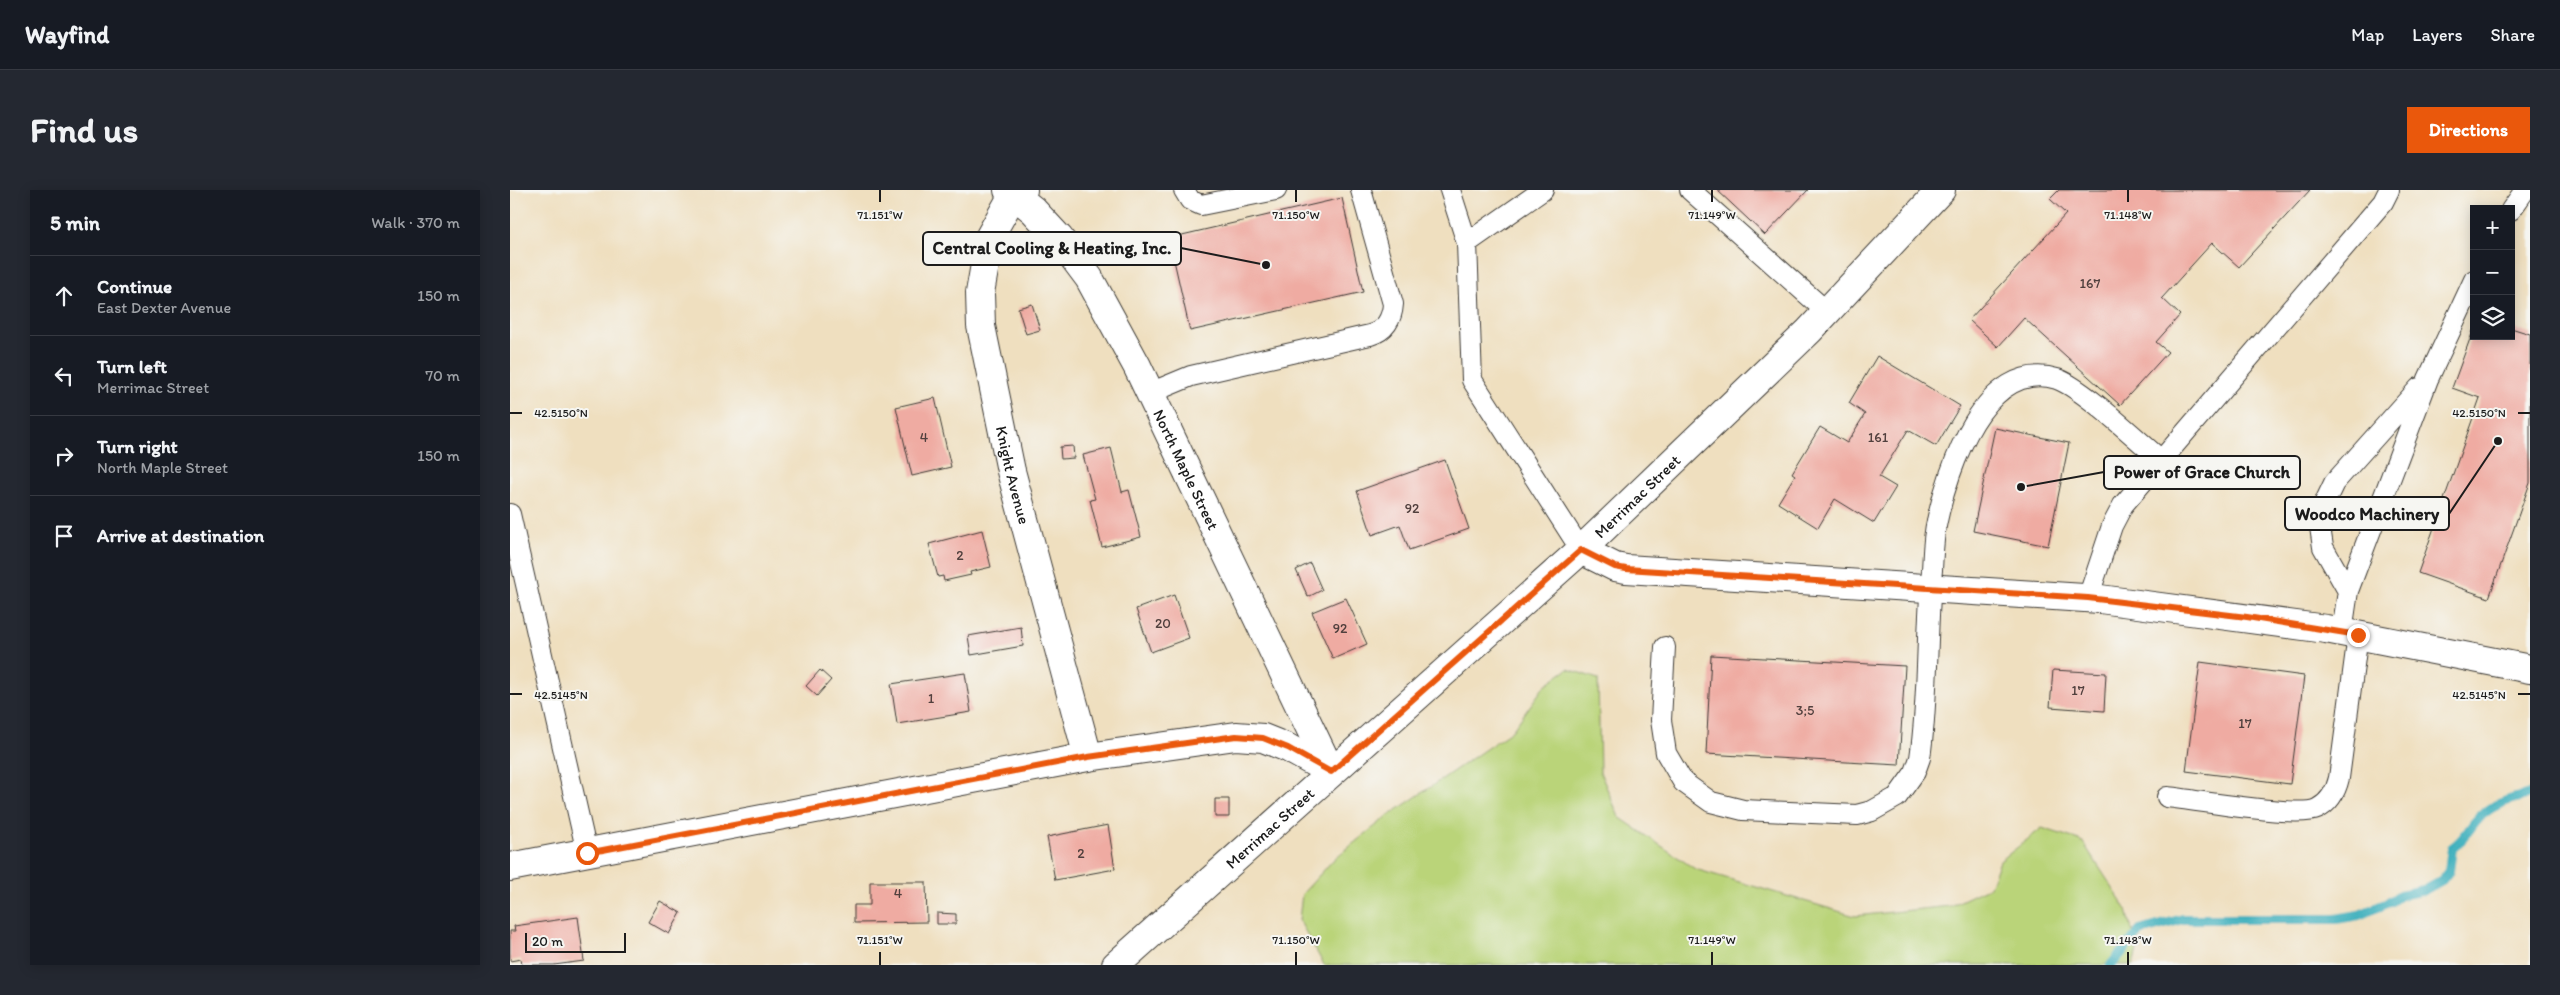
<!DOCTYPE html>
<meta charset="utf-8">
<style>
:root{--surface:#171b24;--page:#242831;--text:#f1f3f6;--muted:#9ea1a6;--line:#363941;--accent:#ea580c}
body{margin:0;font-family:Itim,sans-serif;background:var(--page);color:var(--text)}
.controls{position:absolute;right:15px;top:15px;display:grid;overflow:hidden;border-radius:0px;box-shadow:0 2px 12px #0003}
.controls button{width:45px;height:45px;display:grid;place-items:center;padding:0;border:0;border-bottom:1px solid var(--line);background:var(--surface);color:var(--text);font:25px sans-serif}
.scale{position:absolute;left:15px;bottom:12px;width:101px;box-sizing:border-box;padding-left:5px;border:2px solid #1c1c1c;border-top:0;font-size:14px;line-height:18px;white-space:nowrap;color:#1c1c1c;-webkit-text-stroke:4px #f6f6f2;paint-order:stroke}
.stop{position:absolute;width:15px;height:15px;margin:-11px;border:4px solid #ea580c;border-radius:50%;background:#fff}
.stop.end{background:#ea580c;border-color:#fff;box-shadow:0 1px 5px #0008}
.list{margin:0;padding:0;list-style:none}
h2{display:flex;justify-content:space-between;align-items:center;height:65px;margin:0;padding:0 20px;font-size:21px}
h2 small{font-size:16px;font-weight:400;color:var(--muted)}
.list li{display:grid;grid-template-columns:32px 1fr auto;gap:15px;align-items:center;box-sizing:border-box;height:80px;padding:0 20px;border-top:1px solid var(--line)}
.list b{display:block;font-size:19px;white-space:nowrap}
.list p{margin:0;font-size:16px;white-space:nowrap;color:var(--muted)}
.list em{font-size:16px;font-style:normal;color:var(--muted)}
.icon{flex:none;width:28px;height:28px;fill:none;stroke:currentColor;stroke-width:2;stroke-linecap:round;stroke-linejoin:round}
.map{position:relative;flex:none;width:2020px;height:775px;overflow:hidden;border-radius:0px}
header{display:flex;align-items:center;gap:30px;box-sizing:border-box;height:70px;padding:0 25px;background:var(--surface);border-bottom:1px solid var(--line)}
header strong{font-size:24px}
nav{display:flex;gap:28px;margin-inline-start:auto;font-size:18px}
.intro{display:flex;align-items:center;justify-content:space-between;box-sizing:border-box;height:120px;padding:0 30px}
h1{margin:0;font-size:35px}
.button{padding:12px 22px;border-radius:0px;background:var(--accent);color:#fff;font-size:18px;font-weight:700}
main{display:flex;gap:30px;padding:0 30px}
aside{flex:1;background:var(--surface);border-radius:0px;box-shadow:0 2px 12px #0003}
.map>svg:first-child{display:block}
</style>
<header>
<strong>Wayfind</strong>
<nav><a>Map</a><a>Layers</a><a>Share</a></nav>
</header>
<div class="intro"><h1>Find us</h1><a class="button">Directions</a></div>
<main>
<aside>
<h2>5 min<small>Walk · 370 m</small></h2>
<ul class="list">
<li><svg class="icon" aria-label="ahead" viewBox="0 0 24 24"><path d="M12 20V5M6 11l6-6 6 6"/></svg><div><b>Continue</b><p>East Dexter Avenue</p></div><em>150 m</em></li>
<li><svg class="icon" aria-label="left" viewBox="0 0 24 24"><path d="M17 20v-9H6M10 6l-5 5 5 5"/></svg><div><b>Turn left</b><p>Merrimac Street</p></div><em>70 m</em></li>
<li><svg class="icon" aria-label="right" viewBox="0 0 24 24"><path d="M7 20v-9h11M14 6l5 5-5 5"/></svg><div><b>Turn right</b><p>North Maple Street</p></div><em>150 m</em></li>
<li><svg class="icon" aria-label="arrive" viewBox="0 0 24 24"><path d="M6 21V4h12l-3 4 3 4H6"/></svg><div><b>Arrive at destination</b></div></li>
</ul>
</aside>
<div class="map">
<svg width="2020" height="775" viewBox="0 0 2020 775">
<rect width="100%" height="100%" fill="#f6f6f2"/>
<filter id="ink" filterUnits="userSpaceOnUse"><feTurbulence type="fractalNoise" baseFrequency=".02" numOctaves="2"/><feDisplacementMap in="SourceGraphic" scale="10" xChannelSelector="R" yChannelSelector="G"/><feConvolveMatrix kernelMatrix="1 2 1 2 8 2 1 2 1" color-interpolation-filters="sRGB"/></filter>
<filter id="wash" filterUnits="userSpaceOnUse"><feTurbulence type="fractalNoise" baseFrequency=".0096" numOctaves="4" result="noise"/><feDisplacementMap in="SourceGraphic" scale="20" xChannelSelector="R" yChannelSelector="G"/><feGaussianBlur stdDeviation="1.12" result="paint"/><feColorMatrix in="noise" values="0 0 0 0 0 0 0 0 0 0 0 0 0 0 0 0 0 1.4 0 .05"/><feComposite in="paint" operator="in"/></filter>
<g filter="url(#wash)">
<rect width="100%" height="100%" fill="#efdfbf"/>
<!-- green -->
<path fill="#bad479" stroke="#6b784a" d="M1058 479 1088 489 1090 582 1109 627 1185 679 1345 726 1440 716 1480 697 1490 671 1532 638 1572 651 1617 720 1627 760 1623 775H814L789 730 792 704 825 668 878 626 1002 541 1035 495Z"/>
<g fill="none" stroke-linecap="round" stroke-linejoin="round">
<!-- stream -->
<path stroke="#41b0bd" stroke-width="10" d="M1601 775 1630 741 1673 729H1826L1849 725 1880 712 1890 705 1914 700 1932 690 1939 681 1942 658C1953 651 1957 642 1965 632 1979 615 2000 609 2020 604"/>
</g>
<g id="blocks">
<!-- building -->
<path fill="#efaba2" d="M1207 0H1298L1255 45Z
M1549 0H1800L1729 77 1702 53 1652 108 1670 125 1646 152 1658 162 1610 215 1514 128 1488 157 1459 130 1556 24 1540 9Z
M832 8 853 102 680 141 659 48Z
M522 114 530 140 516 144 508 118Z
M1964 138V146H2001V138L2020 144V293L1979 408 1908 383 1970 208 1942 198Z
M1367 166 1450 216 1426 256 1398 240 1369 287 1386 297 1364 333 1325 309 1308 338 1268 313 1285 285 1282 283 1310 237 1337 253 1355 224 1339 213Z
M425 208 441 277 402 286 386 217Z
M1485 238 1559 253 1538 356 1463 341Z
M563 256 564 268 551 269 550 257Z
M601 258 612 302 619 300 631 347 592 357 580 310 585 309 573 265Z
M935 270 959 339 899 360 890 335 862 345 847 301Z
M472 340 481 377 460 382 461 385 434 391 433 386 428 387 419 354Z
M800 373 812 400 798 407 786 380Z
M664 405 679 448 641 462 626 419Z
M836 408 857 454 823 469 802 422Z
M511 437 513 456 461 465 458 446Z
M1201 465 1395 476 1389 575 1196 564Z
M1690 472 1794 486 1780 594 1676 581Z
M310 480 321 490 307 506 296 496Z
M1543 480 1596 483 1594 521 1540 517Z
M455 483 461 522 387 534 381 494Z
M705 609H719V627H705Z
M598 635 605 679 545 690 537 647Z
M360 692H416L417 732 344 733V715H360Z
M150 711 171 723 159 744 138 732Z
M427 723 446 724V734H427Z
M68 727 74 771 44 775H12L11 769 0 771V741H5L4 736Z"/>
</g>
</g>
<g filter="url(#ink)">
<use href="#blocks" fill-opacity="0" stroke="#3c3934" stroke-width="1"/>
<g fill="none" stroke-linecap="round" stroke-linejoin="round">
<defs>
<path id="lane" d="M674 0 680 10 691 15 766 0
M940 0 957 53
M1033 0 957 53 962 190 1071 360
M1180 0 1317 122
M2001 20 2015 0
M640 203 681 186 860 145C875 141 882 129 883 114L851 0
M0 324 77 663
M1838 401 1813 357 1810 337 1813 316 1824 293 1909 198
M1578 408 1602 336 1613 315 1873 12 1879 0
M1832 442 1838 401 1918 189 1964 90
M1155 457 1151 530 1156 563 1173 592 1201 612 1233 620 1347 625 1362 621 1387 607 1405 582 1410 568C1419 506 1416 442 1422 380 1423 364 1423 347 1427 331 1438 279 1475 167 1547 189 1573 198 1628 251 1651 270
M1657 607C1685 610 1788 628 1807 619 1819 613 1826 601 1829 588L1848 445"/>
<g id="street">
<path id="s1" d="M498 0 523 20 549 48 579 88 627 176 821 582"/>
<path id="s2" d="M513 0 504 3 480 46 470 103 471 136 501 281 578 567"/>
<path d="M1071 360 1105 377 1116 379 1590 409 1816 439 2020 479"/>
<path d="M0 677 578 567 726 546 753 548 778 558 821 582"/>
</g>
<g id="secondary">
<path id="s3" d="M606 775 1071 360 1299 141 1431 0"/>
</g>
</defs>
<!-- lane casing -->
<use href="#lane" stroke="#3c3934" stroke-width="22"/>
<!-- street casing -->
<use href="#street" stroke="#3c3934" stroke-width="30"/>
<!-- secondary casing -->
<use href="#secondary" stroke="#3c3934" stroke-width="30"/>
<!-- lane -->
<use href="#lane" stroke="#fff" stroke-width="20"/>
<!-- street -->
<use href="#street" stroke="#fff" stroke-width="28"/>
<!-- secondary -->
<use href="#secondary" stroke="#fff" stroke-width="28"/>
</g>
</g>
<g fill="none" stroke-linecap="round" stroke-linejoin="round" filter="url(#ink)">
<!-- route -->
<path stroke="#ea580c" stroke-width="6" d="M77 663 578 567 726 546 753 548 778 558 821 582 1071 360 1105 377 1116 379 1578 408 1737 427 1848 445"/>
</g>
<!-- ticks -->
<path fill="none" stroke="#1c1c1c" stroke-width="2" d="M370 0V12M786 0V12M1202 0V12M1618 0V12M0 223H12M2008 223H2020M0 504H12M2008 504H2020M370 762V775M786 762V775M1202 762V775M1618 762V775"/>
<g text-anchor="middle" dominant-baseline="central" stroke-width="4" stroke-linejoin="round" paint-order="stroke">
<!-- number labels -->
<g font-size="14" fill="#51403e">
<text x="1580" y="93">167</text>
<text x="414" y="247">4</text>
<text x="1368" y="247">161</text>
<text x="902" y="318">92</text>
<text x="450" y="365">2</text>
<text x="653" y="433">20</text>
<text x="830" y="438">92</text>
<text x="1568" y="500">17</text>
<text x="421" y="508">1</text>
<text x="1295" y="520">3;5</text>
<text x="1735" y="533">17</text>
<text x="571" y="663">2</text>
<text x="388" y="703">4</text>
</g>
<!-- street labels -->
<g font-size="16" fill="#1c1c1c" stroke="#f6f6f2">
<text stroke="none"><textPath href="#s1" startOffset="335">North Maple Street</textPath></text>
<text stroke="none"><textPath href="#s2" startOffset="302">Knight Avenue</textPath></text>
<text stroke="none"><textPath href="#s3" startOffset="701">Merrimac Street</textPath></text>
<text stroke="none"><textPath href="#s3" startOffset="206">Merrimac Street</textPath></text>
</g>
</g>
<g font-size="12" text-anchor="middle" fill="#1c1c1c" stroke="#f6f6f2" stroke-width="4" stroke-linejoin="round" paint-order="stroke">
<text x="370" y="29">71.151°W</text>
<text x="786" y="29">71.150°W</text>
<text x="1202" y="29">71.149°W</text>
<text x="1618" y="29">71.148°W</text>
<text x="51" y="227">42.5150°N</text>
<text x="1969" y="227">42.5150°N</text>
<text x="51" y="509">42.5145°N</text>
<text x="1969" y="509">42.5145°N</text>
<text x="370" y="754">71.151°W</text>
<text x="786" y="754">71.150°W</text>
<text x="1202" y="754">71.149°W</text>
<text x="1618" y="754">71.148°W</text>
</g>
<!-- callouts -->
<path fill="none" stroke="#1c1c1c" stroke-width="2" d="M756 75L671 58M1511 297L1594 282M1988 251L1939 324"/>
<g fill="#1c1c1c" stroke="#f6f6f2" stroke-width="2">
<circle cx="756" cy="75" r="5"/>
<circle cx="1511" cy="297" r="5"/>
<circle cx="1988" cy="251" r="5"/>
</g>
<g fill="#f6f6f2" stroke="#1c1c1c" stroke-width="2">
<rect x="413" y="42" width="258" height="33" rx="5"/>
<rect x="1594" y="266" width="196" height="33" rx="5"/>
<rect x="1775" y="307" width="164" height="33" rx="5"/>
</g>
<g font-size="18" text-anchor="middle" font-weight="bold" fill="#1c1c1c">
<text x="542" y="64">Central Cooling &amp; Heating, Inc.</text>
<text x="1692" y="288">Power of Grace Church</text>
<text x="1857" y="330">Woodco Machinery</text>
</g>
</svg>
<div class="controls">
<button>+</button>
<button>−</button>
<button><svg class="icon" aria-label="layers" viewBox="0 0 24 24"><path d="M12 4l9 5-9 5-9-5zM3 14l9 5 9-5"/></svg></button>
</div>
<div class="scale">20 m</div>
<div class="stop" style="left:77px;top:663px"></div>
<div class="stop end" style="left:1848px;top:445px"></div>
</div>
</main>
